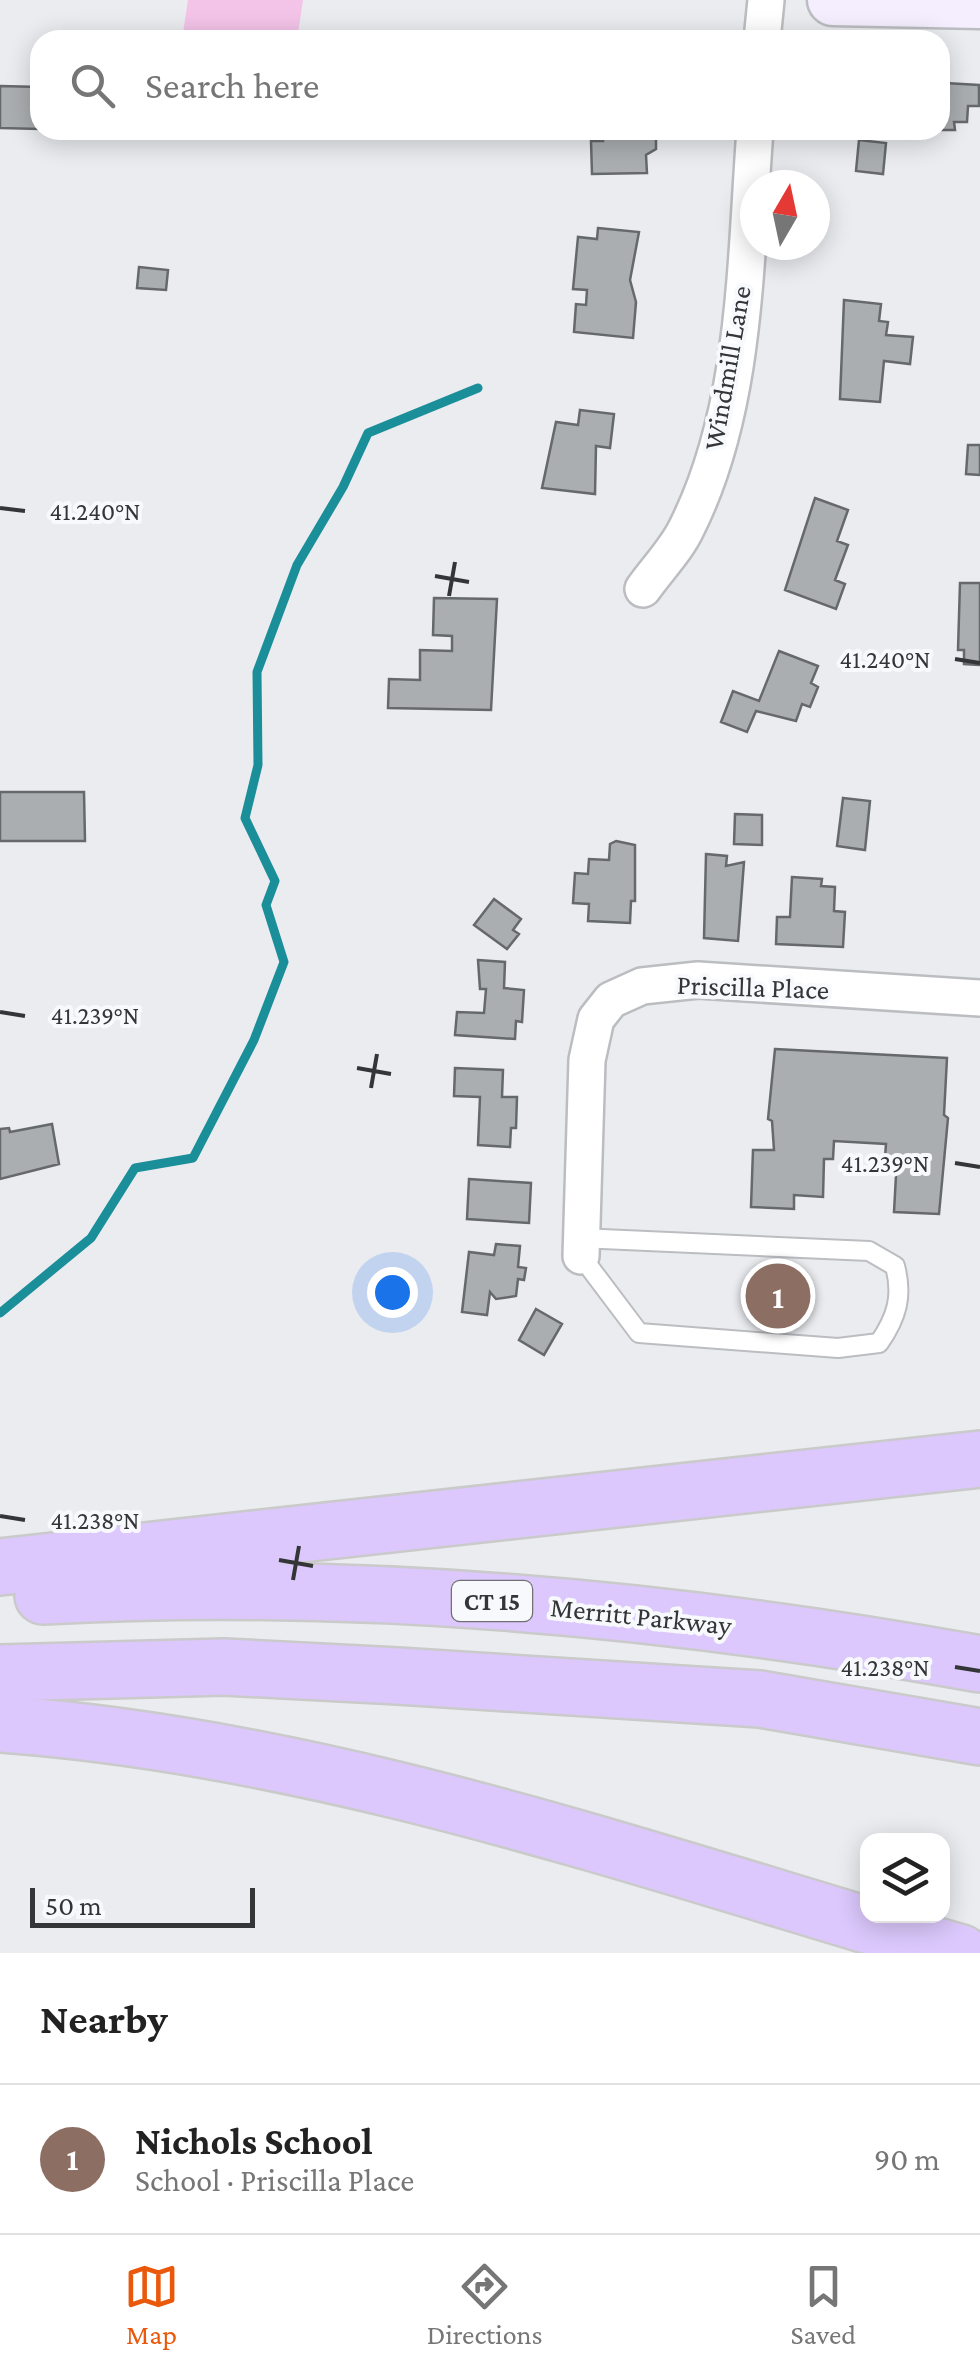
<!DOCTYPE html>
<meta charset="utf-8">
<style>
:root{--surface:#fff;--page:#f6f6f6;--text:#222;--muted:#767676;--line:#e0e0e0;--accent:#ea580c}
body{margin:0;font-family:"Crimson Pro",serif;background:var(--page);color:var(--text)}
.controls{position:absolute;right:30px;bottom:30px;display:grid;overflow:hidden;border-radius:20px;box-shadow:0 5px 25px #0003}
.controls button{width:90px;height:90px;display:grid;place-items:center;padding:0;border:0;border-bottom:2px solid var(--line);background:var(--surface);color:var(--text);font:50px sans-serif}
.compass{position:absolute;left:740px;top:170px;width:90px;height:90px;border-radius:50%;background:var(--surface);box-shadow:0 5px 25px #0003;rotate:9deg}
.scale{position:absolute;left:30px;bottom:25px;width:225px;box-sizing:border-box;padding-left:10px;border:5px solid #343536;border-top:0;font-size:28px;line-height:35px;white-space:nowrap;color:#343536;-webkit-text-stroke:8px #f8f9fd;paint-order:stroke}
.you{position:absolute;left:392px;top:1292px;width:35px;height:35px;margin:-25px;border:8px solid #fff;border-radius:50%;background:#1a73e8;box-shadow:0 0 0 15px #1a73e833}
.badge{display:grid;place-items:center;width:65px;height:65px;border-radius:50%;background:var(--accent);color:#fff;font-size:32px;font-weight:700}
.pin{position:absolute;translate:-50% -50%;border:5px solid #fff;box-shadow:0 2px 10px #0006}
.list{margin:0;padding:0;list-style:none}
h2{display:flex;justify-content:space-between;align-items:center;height:130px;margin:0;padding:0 40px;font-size:42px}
h2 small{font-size:32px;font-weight:400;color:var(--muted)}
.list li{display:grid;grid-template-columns:65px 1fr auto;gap:30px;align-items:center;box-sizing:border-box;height:150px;padding:0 40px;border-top:2px solid var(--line)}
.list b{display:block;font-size:38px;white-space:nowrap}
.list p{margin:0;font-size:32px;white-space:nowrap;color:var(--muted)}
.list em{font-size:32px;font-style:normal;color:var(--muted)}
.icon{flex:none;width:55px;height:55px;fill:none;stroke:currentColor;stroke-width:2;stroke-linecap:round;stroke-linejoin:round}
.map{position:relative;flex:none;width:980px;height:1953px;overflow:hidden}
.search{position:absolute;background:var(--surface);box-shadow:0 5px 25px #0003;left:30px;right:30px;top:30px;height:110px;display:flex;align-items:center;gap:25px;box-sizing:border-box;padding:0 35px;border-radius:30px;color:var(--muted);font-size:38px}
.sheet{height:280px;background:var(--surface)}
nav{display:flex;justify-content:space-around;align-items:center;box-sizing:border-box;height:140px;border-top:2px solid var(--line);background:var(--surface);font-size:28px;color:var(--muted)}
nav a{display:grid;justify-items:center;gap:5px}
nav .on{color:var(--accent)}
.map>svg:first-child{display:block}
</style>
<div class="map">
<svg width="980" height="1953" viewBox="0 0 980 1953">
<rect width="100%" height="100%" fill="#ebecf0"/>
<!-- green -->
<path fill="#f3c3e8" d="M188 0H303L297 40H182Z"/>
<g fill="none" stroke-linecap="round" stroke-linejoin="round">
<!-- stream -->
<path stroke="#1a8e99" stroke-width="9" d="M0 1313 91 1238 135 1168 193 1158 254 1040 284 962 266 905 275 881 245 818 258 765 257 672 297 565 343 487 368 433 478 388"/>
</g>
<!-- building -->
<path fill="#abaeb0" stroke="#66696b" stroke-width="2.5" d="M940 79 945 83 979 85V106H968L967 122H954L955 130H935H940Z
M0 86 40 87V129L0 128Z
M598 130H647V135L656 134V149L646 155 647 173 592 174 591 141H603V130Z
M859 140 886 143 883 174 856 171Z
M598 228 639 232 630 280 636 302 633 338 574 332 576 304 586 305 587 290 573 289 578 237 597 239Z
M139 267 168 270 166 290 137 288Z
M844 300 881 304 879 321 888 322 886 335 913 337 910 364 884 361 880 402 840 399Z
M580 410 614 414 610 448 596 446 595 494 542 488 556 422 578 425Z
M968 445H980V475L966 474Z
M815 498 848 510 837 541 848 545 835 580 845 584 836 609 785 590Z
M960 583H980V665L964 664V650H958Z
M434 598 497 599 491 710 388 708 389 679 420 680V650L452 651V636L433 635Z
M779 651 818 666 811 683 818 687 810 707 802 704 796 721 756 711 747 732 721 722 733 691 759 701Z
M0 792H84L85 841H0Z
M843 798 870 801 865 850 837 846Z
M735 814 762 815V845L734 844Z
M616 841 635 845V901H631L630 923 588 921 589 904 573 903 575 873 588 874 589 859 609 860 610 844Z
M706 854 727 856 726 866 744 862 738 941 704 938Z
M792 877 822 879 821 886 835 887 834 911 845 912 843 947 776 944 777 917H790Z
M494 899 521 919 513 930 519 934 507 949 474 925Z
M478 960 505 962 504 988 524 990 522 1022 516 1021 515 1039 455 1035 457 1012 484 1013 486 989H480Z
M775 1049 947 1058 944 1115 948 1118 939 1214 894 1212 897 1157H885L886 1144 834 1141 833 1159H824L823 1197 794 1195V1209L751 1207 753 1150H774L772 1121 768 1119Z
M455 1068 503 1070 502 1097H517L516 1128H511L510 1147 478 1145 480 1097 454 1096Z
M52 1124 59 1164 0 1179V1129L9 1128 10 1132Z
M469 1179 531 1183 529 1223 467 1219Z
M496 1244 520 1246 518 1267 526 1268 524 1280 518 1279 516 1296 496 1299 490 1292 487 1315 462 1312 469 1252 494 1255Z
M536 1309 562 1324 544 1355 519 1340Z"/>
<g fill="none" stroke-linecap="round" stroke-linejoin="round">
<defs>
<path id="service" d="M580 1238 869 1251 895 1266C903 1296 897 1317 879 1343L838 1348 639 1333 581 1256"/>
<path id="minor" d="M762 40 766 0
M643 589C657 569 677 549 687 527 747 407 745 260 755 130
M581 1256 587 1060 596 1019 611 1000 642 986 698 980 980 998"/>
<path id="secondary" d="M833 0 980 3"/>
<path id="motorway" d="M0 1567 980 1459
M43 1596C357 1579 671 1608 980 1664
M0 1673 224 1667 398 1676 760 1699 980 1737
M0 1724C330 1748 645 1861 961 1953"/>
</defs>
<!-- service casing -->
<use href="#service" stroke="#bcbdc1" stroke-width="22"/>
<!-- minor casing -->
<use href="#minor" stroke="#bcbdc1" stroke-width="40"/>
<!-- secondary casing -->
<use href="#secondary" stroke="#bcbdc1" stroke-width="55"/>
<!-- motorway casing -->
<use href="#motorway" stroke="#cacacb" stroke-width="60"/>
<!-- service -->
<use href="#service" stroke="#fff" stroke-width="18"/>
<!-- minor -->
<use href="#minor" stroke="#fff" stroke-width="35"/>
<!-- secondary -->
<use href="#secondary" stroke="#f4eefe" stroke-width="50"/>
<!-- motorway -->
<use href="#motorway" stroke="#dcc8fc" stroke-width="55"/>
</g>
<!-- ticks -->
<path fill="none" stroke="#343536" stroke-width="4" d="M0 508 25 511M435 576 469 582M449 596 455 562M955 659 980 663M0 1012 25 1016M357 1068 391 1074M371 1088 377 1054M955 1163 980 1167M0 1516 25 1520M279 1560 313 1566M293 1580 299 1546M955 1667 980 1671"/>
<g text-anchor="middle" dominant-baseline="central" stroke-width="8" stroke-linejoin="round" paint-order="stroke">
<!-- shield labels -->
<rect fill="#f8f9fd" stroke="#6f7072" stroke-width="2.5" x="452" y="1581" width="80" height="40" rx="8"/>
<g font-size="25" font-weight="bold" fill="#343536">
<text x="492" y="1601">CT 15</text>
</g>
<!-- street labels -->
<g font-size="28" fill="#343536" stroke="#f8f9fd">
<text transform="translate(727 368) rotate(-80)">Windmill Lane</text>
<text transform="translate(753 987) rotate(2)">Priscilla Place</text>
<text transform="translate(641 1616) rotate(6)">Merritt Parkway</text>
</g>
</g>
<g font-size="25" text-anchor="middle" fill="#343536" stroke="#f8f9fd" stroke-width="8" stroke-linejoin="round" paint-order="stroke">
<text x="95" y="520">41.240°N</text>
<text x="885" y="668">41.240°N</text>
<text x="95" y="1024">41.239°N</text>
<text x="885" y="1172">41.239°N</text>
<text x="95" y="1529">41.238°N</text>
<text x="885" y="1676">41.238°N</text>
</g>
</svg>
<div class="controls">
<button><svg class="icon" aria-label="layers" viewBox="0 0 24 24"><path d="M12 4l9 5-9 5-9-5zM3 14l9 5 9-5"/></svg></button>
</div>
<svg class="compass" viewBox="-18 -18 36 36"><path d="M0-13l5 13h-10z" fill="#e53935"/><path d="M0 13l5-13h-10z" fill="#767676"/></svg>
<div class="scale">50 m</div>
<div class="you"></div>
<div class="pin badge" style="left:778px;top:1296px;background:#8d6e63">1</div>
<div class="search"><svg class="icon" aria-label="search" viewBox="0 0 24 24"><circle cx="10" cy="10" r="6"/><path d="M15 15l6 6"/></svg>Search here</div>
</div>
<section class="sheet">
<h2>Nearby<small></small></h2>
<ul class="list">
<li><span class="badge" style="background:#8d6e63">1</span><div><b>Nichols School</b><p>School · Priscilla Place</p></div><em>90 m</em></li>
</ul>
</section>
<nav>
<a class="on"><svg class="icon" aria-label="map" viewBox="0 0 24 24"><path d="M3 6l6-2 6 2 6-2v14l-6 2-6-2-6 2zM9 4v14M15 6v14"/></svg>Map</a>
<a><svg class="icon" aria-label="directions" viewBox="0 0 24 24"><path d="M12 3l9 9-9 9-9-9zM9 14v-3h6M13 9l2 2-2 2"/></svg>Directions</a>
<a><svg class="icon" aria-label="saved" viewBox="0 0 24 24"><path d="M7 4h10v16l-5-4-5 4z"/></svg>Saved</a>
</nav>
